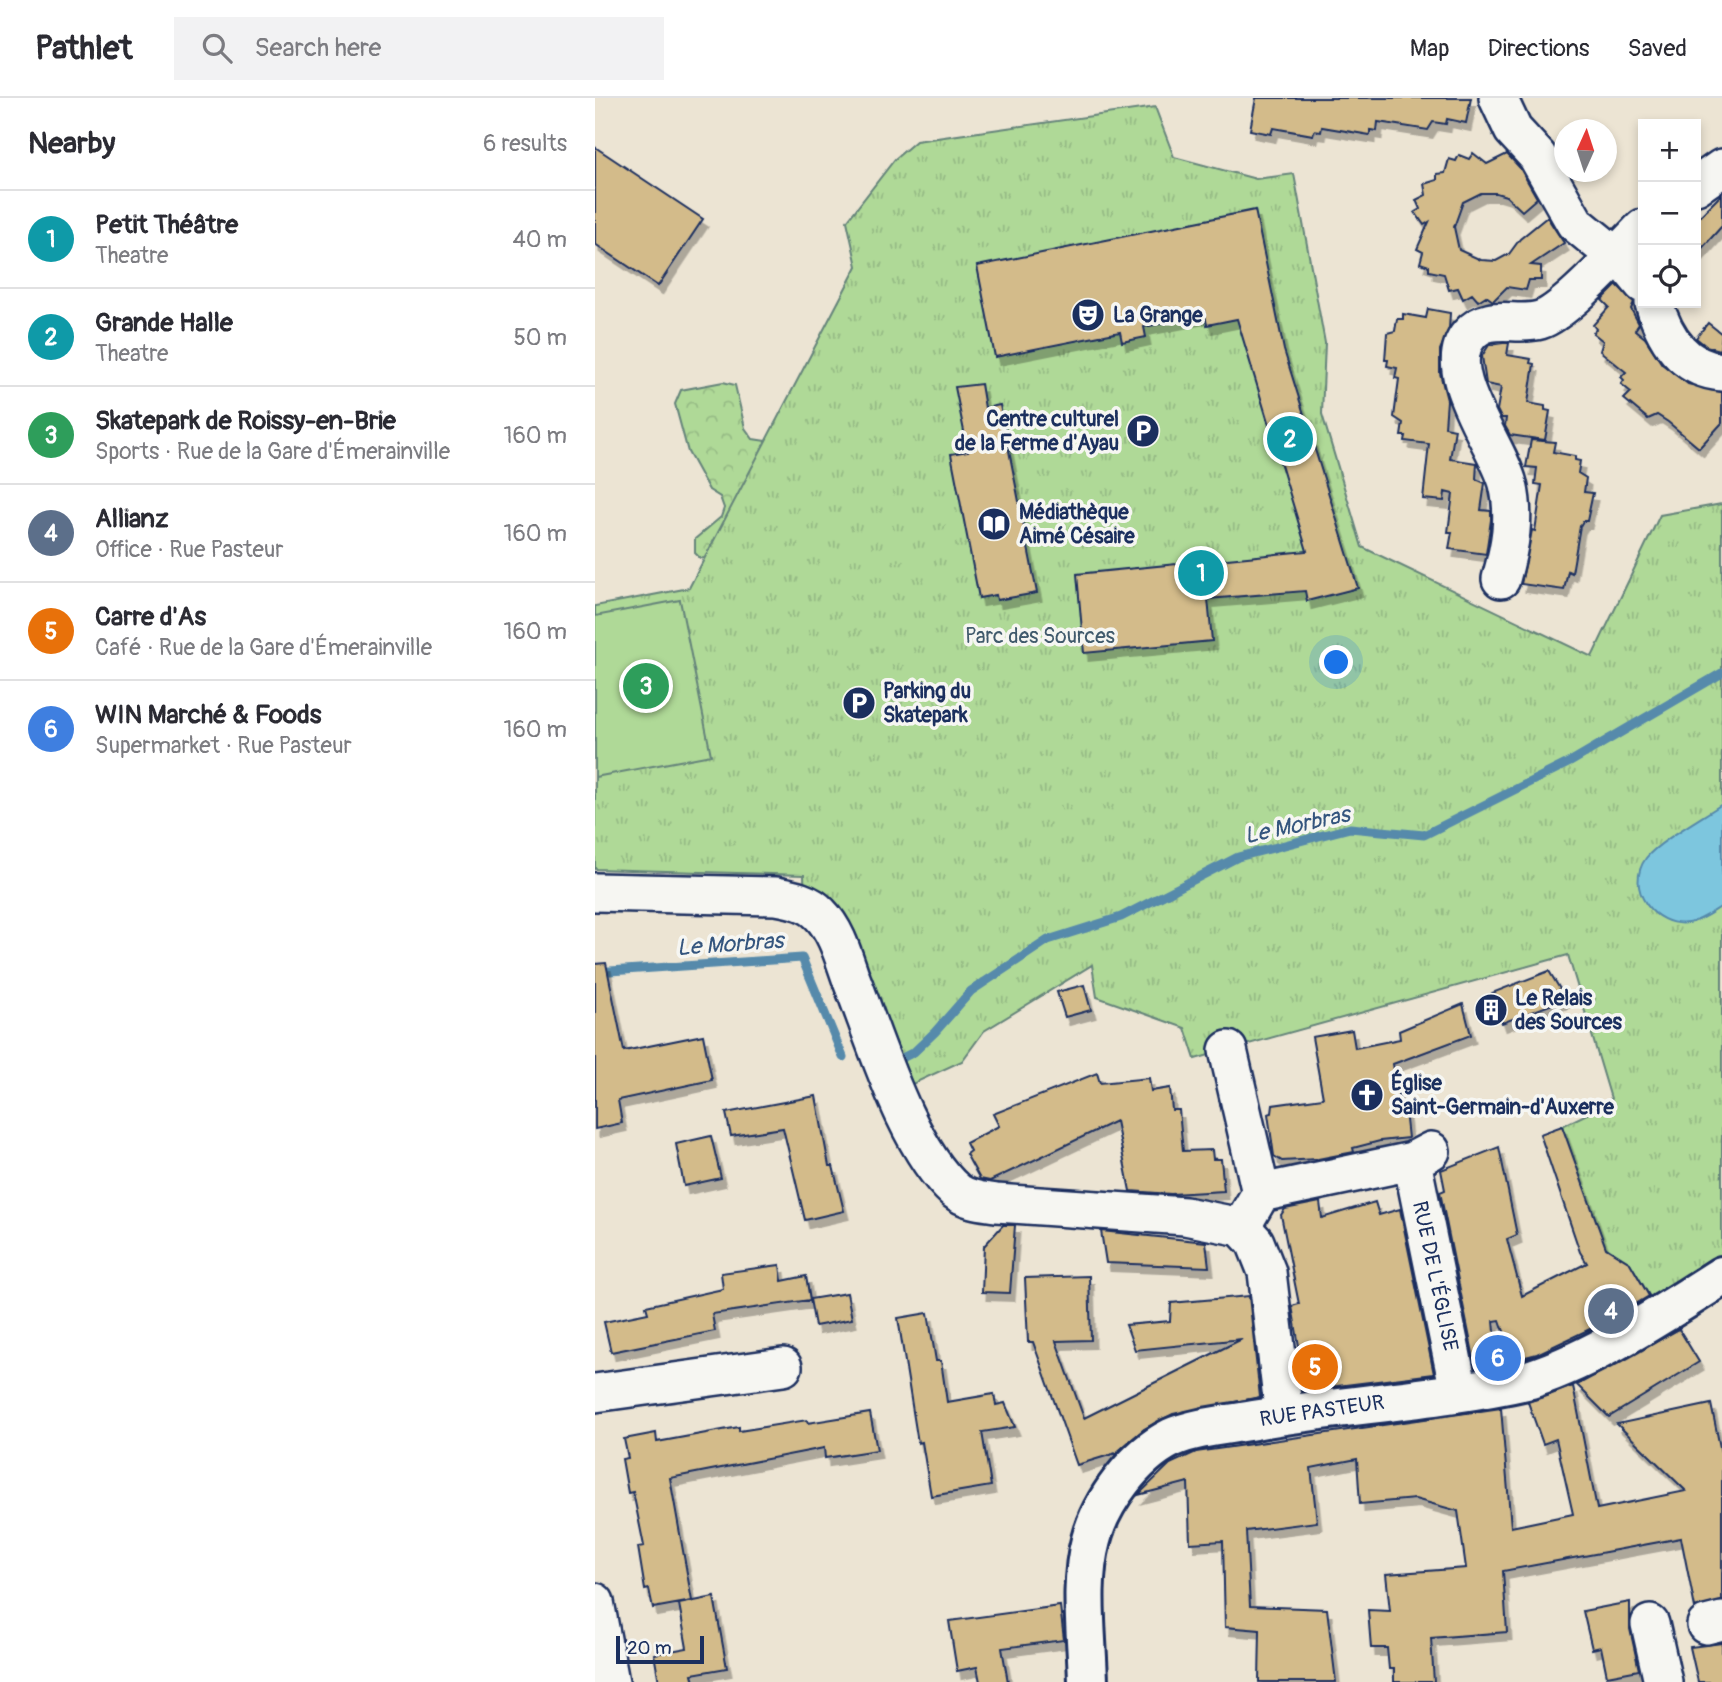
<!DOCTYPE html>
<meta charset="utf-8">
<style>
:root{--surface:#fff;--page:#f2f2f3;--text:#2b2b33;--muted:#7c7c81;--line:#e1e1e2;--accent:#1b2f5e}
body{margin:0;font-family:Pangolin,sans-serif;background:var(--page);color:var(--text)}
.controls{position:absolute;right:21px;top:21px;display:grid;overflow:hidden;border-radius:0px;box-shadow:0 4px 10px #0003}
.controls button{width:63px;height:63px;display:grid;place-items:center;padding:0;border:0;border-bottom:2px solid var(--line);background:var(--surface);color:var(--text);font:35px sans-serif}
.compass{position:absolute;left:959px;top:21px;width:63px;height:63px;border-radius:50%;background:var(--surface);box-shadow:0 4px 10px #0003;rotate:3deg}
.scale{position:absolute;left:21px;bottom:18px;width:88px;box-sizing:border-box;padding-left:7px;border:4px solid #1b2f5e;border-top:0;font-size:19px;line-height:24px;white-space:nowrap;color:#1b2f5e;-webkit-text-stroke:5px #f6f6f2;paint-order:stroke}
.you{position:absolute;left:742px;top:565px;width:24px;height:24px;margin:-18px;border:5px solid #fff;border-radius:50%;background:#1a73e8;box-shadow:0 0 0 10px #1a73e833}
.badge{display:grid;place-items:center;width:46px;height:46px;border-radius:50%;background:var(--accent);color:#fff;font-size:23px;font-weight:700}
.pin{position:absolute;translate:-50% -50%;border:4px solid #fff;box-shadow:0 2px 7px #0006}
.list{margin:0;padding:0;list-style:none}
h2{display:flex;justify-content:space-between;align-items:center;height:91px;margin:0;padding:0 28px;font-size:30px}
h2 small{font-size:23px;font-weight:400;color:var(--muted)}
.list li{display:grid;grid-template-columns:46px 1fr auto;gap:21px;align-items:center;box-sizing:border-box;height:98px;padding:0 28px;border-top:2px solid var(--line)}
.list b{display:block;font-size:26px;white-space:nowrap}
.list p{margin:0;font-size:23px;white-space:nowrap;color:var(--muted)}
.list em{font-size:23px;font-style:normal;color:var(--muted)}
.icon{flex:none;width:38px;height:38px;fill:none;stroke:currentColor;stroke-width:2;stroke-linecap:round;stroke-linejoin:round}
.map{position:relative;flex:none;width:1127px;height:1584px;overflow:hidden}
header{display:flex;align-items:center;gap:42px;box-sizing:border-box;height:98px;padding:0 35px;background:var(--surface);border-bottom:2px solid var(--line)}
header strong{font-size:33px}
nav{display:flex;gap:38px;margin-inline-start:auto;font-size:24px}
.search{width:490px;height:63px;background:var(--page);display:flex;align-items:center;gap:18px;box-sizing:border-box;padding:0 24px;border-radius:0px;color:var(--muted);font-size:26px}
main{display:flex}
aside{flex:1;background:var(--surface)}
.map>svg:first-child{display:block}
</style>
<header>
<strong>Pathlet</strong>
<div class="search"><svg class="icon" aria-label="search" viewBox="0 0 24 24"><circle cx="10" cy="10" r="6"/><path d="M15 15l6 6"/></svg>Search here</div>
<nav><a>Map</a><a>Directions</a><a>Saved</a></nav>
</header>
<main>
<aside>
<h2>Nearby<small>6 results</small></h2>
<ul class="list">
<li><span class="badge" style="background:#0f9aa8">1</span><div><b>Petit Théâtre</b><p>Theatre</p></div><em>40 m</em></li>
<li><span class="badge" style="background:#0f9aa8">2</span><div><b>Grande Halle</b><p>Theatre</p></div><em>50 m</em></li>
<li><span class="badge" style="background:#2e9e5b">3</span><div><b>Skatepark de Roissy-en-Brie</b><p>Sports · Rue de la Gare d'Émerainville</p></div><em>160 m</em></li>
<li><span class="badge" style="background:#5c6f8a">4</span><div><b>Allianz</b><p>Office · Rue Pasteur</p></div><em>160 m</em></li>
<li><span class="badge" style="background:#e8710a">5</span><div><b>Carre d'As</b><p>Café · Rue de la Gare d'Émerainville</p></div><em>160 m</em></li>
<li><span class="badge" style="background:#3f7fe0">6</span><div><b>WIN Marché &amp; Foods</b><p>Supermarket · Rue Pasteur</p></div><em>160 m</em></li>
</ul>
</aside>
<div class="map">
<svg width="1127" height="1584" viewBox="0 0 1127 1584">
<defs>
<pattern id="forest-crowns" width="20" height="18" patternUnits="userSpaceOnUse" patternTransform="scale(1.75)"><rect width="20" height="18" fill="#afd997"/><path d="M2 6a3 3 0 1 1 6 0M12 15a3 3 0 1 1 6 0" fill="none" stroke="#96bb85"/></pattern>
<pattern id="park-tufts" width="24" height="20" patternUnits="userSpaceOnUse" patternTransform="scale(1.75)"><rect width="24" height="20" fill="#afd997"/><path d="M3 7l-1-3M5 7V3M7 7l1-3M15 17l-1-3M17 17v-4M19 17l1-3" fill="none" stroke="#96bb85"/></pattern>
<filter id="shadow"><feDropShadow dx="4.5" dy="8" stdDeviation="0" flood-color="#0004"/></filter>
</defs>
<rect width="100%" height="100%" fill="#ece4d3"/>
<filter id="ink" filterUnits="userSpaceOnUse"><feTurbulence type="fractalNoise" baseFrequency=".0143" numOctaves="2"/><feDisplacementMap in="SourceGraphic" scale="14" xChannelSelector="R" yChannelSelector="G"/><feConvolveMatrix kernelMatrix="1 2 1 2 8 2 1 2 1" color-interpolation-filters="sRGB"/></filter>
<g filter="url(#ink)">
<!-- forest -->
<path fill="url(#forest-crowns)" stroke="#65847a" stroke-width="2" d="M128 284 140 287 150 330 158 341 171 343 117 461 105 460 100 455V441L126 419 129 410 125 399 114 392 93 354 80 306 86 292Z"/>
<!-- park -->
<path fill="url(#park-tufts)" stroke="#65847a" stroke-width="2" d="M560 9 579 59 661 81 699 76 730 245 727 316 767 449 997 559 1065 417 1127 406V1178L1076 1210 1055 1199 1035 1165 1010 1149 967 1028 1017 1004 973 857 600 961 590 930 502 899 497 867 389 933 367 963 300 994 210 805 209 777 0 771V508L94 490 262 168 252 123 300 61 321 43Z"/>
<!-- pitch -->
<path fill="#afd997" stroke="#65847a" stroke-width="2" d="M85 502 116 657 0 679V518Z"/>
<!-- water -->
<path fill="#7dc6de" stroke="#568aab" stroke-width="2" d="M1127 706V808C1117 814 1106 823 1093 825 1059 830 1029 790 1051 760 1063 744 1108 719 1127 706Z"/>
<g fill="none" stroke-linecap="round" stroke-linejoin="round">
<!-- stream -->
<path stroke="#568aab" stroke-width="9" d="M0 874 207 860 248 959
M305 961 319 954 340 934 376 893 453 842 526 819 643 759 755 730 829 737 975 664 1127 575"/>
</g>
<!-- building -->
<path fill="#d3bb8a" stroke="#1b2f5e" stroke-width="2" filter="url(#shadow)" d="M661 0H876L871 25 852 21 851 26 838 24 833 32 783 24 782 33 775 32V37L727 29 726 34 719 33 718 37 678 30 676 36 655 32Z
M0 49 108 121 63 188 0 146Z
M878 55 892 66 912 56 925 70 942 100 927 113 911 98 901 95H886L868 104 859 129 864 152 886 162 901 163 914 156 925 141 952 119 969 145 936 167 946 168V182H934L931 192 912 189 898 203 891 198 883 203 877 196 868 201 863 190 854 192 849 176 834 173V168L825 165 828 154 822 151 834 124 829 127 820 114 825 111 821 102 831 97 829 86 842 82V76L850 75 854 61 861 63 864 57 874 61Z
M1127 96V128L1101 157V122Z
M660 112 689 252 763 490 712 503 710 493 613 501 617 543 489 555 482 476 712 453 642 221 612 227 610 217 549 229 551 239 527 244 525 234 400 259 382 168Z
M1022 187 1039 204 1036 211 1044 226 1040 232 1050 240 1067 266 1093 286 1127 294V325L1104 350 1073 324 1062 317 1053 321 1029 301 1036 294 1026 286 1029 282 1026 279 1031 274 1005 253 1008 243 998 235 1001 231 998 227 1014 209 1007 202Z
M833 211 855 215 854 231 845 252V275L852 302 850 329 860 331 855 361 882 365 881 381 890 385 886 412 896 413V422L891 456 854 451 857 434H853L858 396 850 394 849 403 828 401 834 346 810 343 811 338H806L808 325 799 319 804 281 800 280 802 270 792 268 793 262H790L792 235 800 233 802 221H808V216L831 220Z
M1113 225 1127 236 1125 252 1111 248 1101 240Z
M908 245H914L912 257 936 261 935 265 939 266 933 305 950 308V312L955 313 950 342 915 337 910 328 911 320H906L902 312 906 289 891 286 887 258 894 247Z
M386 286 390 310 405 307 442 495 402 502 401 497 384 500 356 356 373 353 360 289Z
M936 342 960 344 958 354 980 358V362L985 363 983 375 991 380 989 394 998 395 992 423H988L985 428 977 475 973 473 969 492 926 486 937 432 940 433 947 387 940 386 942 370 931 369Z
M11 865 29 953 108 937 117 982 23 1002 27 1025 0 1031V866Z
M954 873 971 901 907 925 897 895Z
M489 887 496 912 470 919 462 894Z
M868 906 876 937 798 966 806 1014 810 1013 813 1040 785 1043 758 1050 759 1054 723 1061 687 1063 679 1058 673 1016 677 1015 678 1007 728 1000 717 939 757 932 760 950 805 941 804 933Z
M502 975 505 985 554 980 556 993 575 990 577 1012H584L588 1053 617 1052 618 1061H626L629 1093 576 1096 535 1093 521 1023 395 1083 385 1081 371 1056 375 1053 371 1045 404 1028 398 1016Z
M221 998 234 1068H238L249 1113 210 1122 188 1030 136 1038 131 1015Z
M967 1028 1011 1150 1035 1165 1054 1198 1012 1223 942 1256 919 1262 905 1222 899 1223 903 1266 881 1270 845 1094 850 1092 846 1072 904 1049 922 1137 912 1141 927 1198 992 1165 985 1154 945 1036Z
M116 1038 126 1080 89 1088 81 1046Z
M725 1104 727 1120 780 1104 784 1117 805 1111 839 1276 718 1291 712 1248H704L697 1208 704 1206 686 1117 690 1111Z
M408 1127H420L415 1195 387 1194 389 1148Z
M506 1133 611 1144 614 1169 511 1165Z
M185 1167 187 1183 211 1178 215 1202 117 1216 120 1233 16 1254 9 1224 53 1215 51 1208 128 1191 126 1175Z
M494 1178 496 1242 461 1243 489 1320 647 1241 540 1252 531 1227 575 1223 576 1205 654 1198 665 1299 578 1316 549 1331 521 1355 482 1367 438 1244H433L430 1180Z
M252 1195 257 1221 220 1228 215 1201Z
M333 1215 341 1263H346L352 1304 399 1296 401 1307 410 1305 420 1329 387 1334 396 1388 336 1398 327 1344 323 1345 303 1220Z
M1084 1231 1104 1264 1014 1319 982 1287Z
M978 1288 1002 1411 1091 1393 1022 1326 1116 1306 1127 1359V1503L1100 1510 1086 1440 908 1473 912 1534 836 1540 839 1584H799V1571H794L792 1550H776L773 1512 795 1513 791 1476 871 1470 863 1413 820 1401 765 1406 762 1361 716 1370 722 1424 651 1433 655 1508 732 1511 741 1584H664L665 1532 630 1529 628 1443 595 1445 593 1384 543 1397 575 1366 601 1354 906 1310 916 1429 978 1416 961 1341 948 1346 933 1304Z
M275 1315 282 1352 230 1360 229 1350 75 1380 97 1503 58 1510 54 1491 50 1492 43 1449 49 1448 38 1394 33 1395 27 1361 33 1360 29 1341 61 1335 62 1344 144 1329V1333L212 1322 213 1325Z
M119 1499 132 1570 97 1576 99 1584H64L59 1556 92 1550 84 1506Z
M1035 1504V1531L1044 1572 1012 1578 1006 1549 997 1551 988 1513Z
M465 1508 469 1542 407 1550 413 1584H385L382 1569 362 1573 354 1523Z
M1127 1545V1584H1103L1095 1549Z"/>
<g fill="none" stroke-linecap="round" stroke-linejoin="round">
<defs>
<path id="minor" d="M903 0 918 32 942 58 980 125 1034 169 1048 186
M1101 88 1127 70
M1059 205C1069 239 1088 271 1127 274
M906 481C915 449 921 419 913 386 904 348 843 274 874 237 893 214 921 229 945 222 971 214 1026 152 1048 130
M0 794 181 798C197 801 214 804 225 816 242 833 249 861 257 883 281 944 312 1050 361 1093 372 1102 388 1103 401 1105L590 1118 646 1129 660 1144 672 1174 689 1317
M633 952 666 1095
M817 1063 864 1293
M646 1129 666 1095 817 1063 836 1053
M0 1295 188 1269
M0 1504 15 1584
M1055 1526 1068 1584
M1111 1527 1127 1523"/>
<path id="major" d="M493 1584C492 1538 484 1486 496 1442 506 1403 540 1358 576 1340 601 1329 632 1327 659 1322 751 1306 845 1302 936 1281 999 1261 1071 1214 1127 1178"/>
</defs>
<!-- minor casing -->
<use href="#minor" stroke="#1b2f5e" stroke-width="42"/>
<!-- major casing -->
<use href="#major" stroke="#1b2f5e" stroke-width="44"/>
<!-- minor -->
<use href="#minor" stroke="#f6f6f2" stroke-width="37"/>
<!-- major -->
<use href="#major" stroke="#f6f6f2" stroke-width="38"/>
</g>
</g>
<!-- icons -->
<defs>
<symbol id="theatre-disc" viewBox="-11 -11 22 22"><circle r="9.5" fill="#1b2f5e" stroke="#f6f6f2"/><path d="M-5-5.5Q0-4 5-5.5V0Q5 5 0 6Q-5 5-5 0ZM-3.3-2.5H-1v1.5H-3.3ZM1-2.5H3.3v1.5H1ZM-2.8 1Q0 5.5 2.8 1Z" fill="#fff"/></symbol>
<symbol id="parking-disc" viewBox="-11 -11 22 22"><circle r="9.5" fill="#1b2f5e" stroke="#f6f6f2"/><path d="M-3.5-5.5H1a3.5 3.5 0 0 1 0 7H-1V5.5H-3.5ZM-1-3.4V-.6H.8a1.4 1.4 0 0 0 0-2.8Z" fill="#fff"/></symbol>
<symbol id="library-disc" viewBox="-11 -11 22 22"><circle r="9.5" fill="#1b2f5e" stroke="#f6f6f2"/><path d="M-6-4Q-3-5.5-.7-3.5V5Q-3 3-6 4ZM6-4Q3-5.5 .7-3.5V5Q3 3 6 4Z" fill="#fff"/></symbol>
<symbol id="building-disc" viewBox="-11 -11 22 22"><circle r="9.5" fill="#1b2f5e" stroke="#f6f6f2"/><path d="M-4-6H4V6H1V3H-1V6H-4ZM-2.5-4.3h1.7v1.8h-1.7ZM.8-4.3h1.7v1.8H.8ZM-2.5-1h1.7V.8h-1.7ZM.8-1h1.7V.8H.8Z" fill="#fff"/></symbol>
<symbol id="church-disc" viewBox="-11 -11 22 22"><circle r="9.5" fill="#1b2f5e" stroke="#f6f6f2"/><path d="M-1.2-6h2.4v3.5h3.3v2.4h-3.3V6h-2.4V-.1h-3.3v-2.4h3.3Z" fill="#fff"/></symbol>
</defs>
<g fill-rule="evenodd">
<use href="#theatre-disc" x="474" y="198" width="38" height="38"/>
<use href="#parking-disc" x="529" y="314" width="38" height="38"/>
<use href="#library-disc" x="380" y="407" width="38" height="38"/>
<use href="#parking-disc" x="245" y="586" width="38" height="38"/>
<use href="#building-disc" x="877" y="893" width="38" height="38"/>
<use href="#church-disc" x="753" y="978" width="38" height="38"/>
</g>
<g text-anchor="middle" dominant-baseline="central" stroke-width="7" stroke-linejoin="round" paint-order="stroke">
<!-- poi labels -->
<g font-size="21" font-weight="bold" fill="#1b2f5e" stroke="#f6f6f2" text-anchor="start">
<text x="518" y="217">La Grange</text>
<text x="524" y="321" text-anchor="end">Centre culturel<tspan x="524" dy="24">de la Ferme d'Ayau</tspan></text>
<text x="424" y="414">Médiathèque<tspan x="424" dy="24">Aimé Césaire</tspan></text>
<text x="288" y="593">Parking du<tspan x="288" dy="24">Skatepark</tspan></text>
<text x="920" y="900">Le Relais<tspan x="920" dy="24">des Sources</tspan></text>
<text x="796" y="985">Église<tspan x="796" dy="24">Saint-Germain-d'Auxerre</tspan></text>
</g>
<!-- park labels -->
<g font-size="21" fill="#405a6c" stroke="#f6f6f2">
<text x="445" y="538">Parc des Sources</text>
</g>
<!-- street labels -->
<g font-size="21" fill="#1b2f5e" stroke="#f6f6f2">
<text transform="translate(840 1178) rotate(78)">RUE DE L'ÉGLISE</text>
<text transform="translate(727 1313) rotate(-8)">RUE PASTEUR</text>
</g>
<!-- water labels -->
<g font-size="23" font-style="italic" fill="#34557e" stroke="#f6f6f2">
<text transform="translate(702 727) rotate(-12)">Le Morbras</text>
<text transform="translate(135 846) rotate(-4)">Le Morbras</text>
</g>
</g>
</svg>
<div class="controls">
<button>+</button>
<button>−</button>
<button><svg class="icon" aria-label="locate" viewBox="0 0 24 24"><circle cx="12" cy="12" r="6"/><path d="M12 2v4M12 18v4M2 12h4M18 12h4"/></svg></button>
</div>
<svg class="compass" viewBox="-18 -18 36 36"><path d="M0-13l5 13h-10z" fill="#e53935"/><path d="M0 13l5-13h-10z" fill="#7c7c81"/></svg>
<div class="scale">20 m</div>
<div class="you"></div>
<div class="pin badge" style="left:606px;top:475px;background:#0f9aa8">1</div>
<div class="pin badge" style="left:695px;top:341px;background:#0f9aa8">2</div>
<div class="pin badge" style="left:51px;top:588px;background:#2e9e5b">3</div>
<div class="pin badge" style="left:1016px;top:1213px;background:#5c6f8a">4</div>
<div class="pin badge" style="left:720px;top:1269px;background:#e8710a">5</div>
<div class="pin badge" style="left:903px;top:1260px;background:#3f7fe0">6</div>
</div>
</main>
